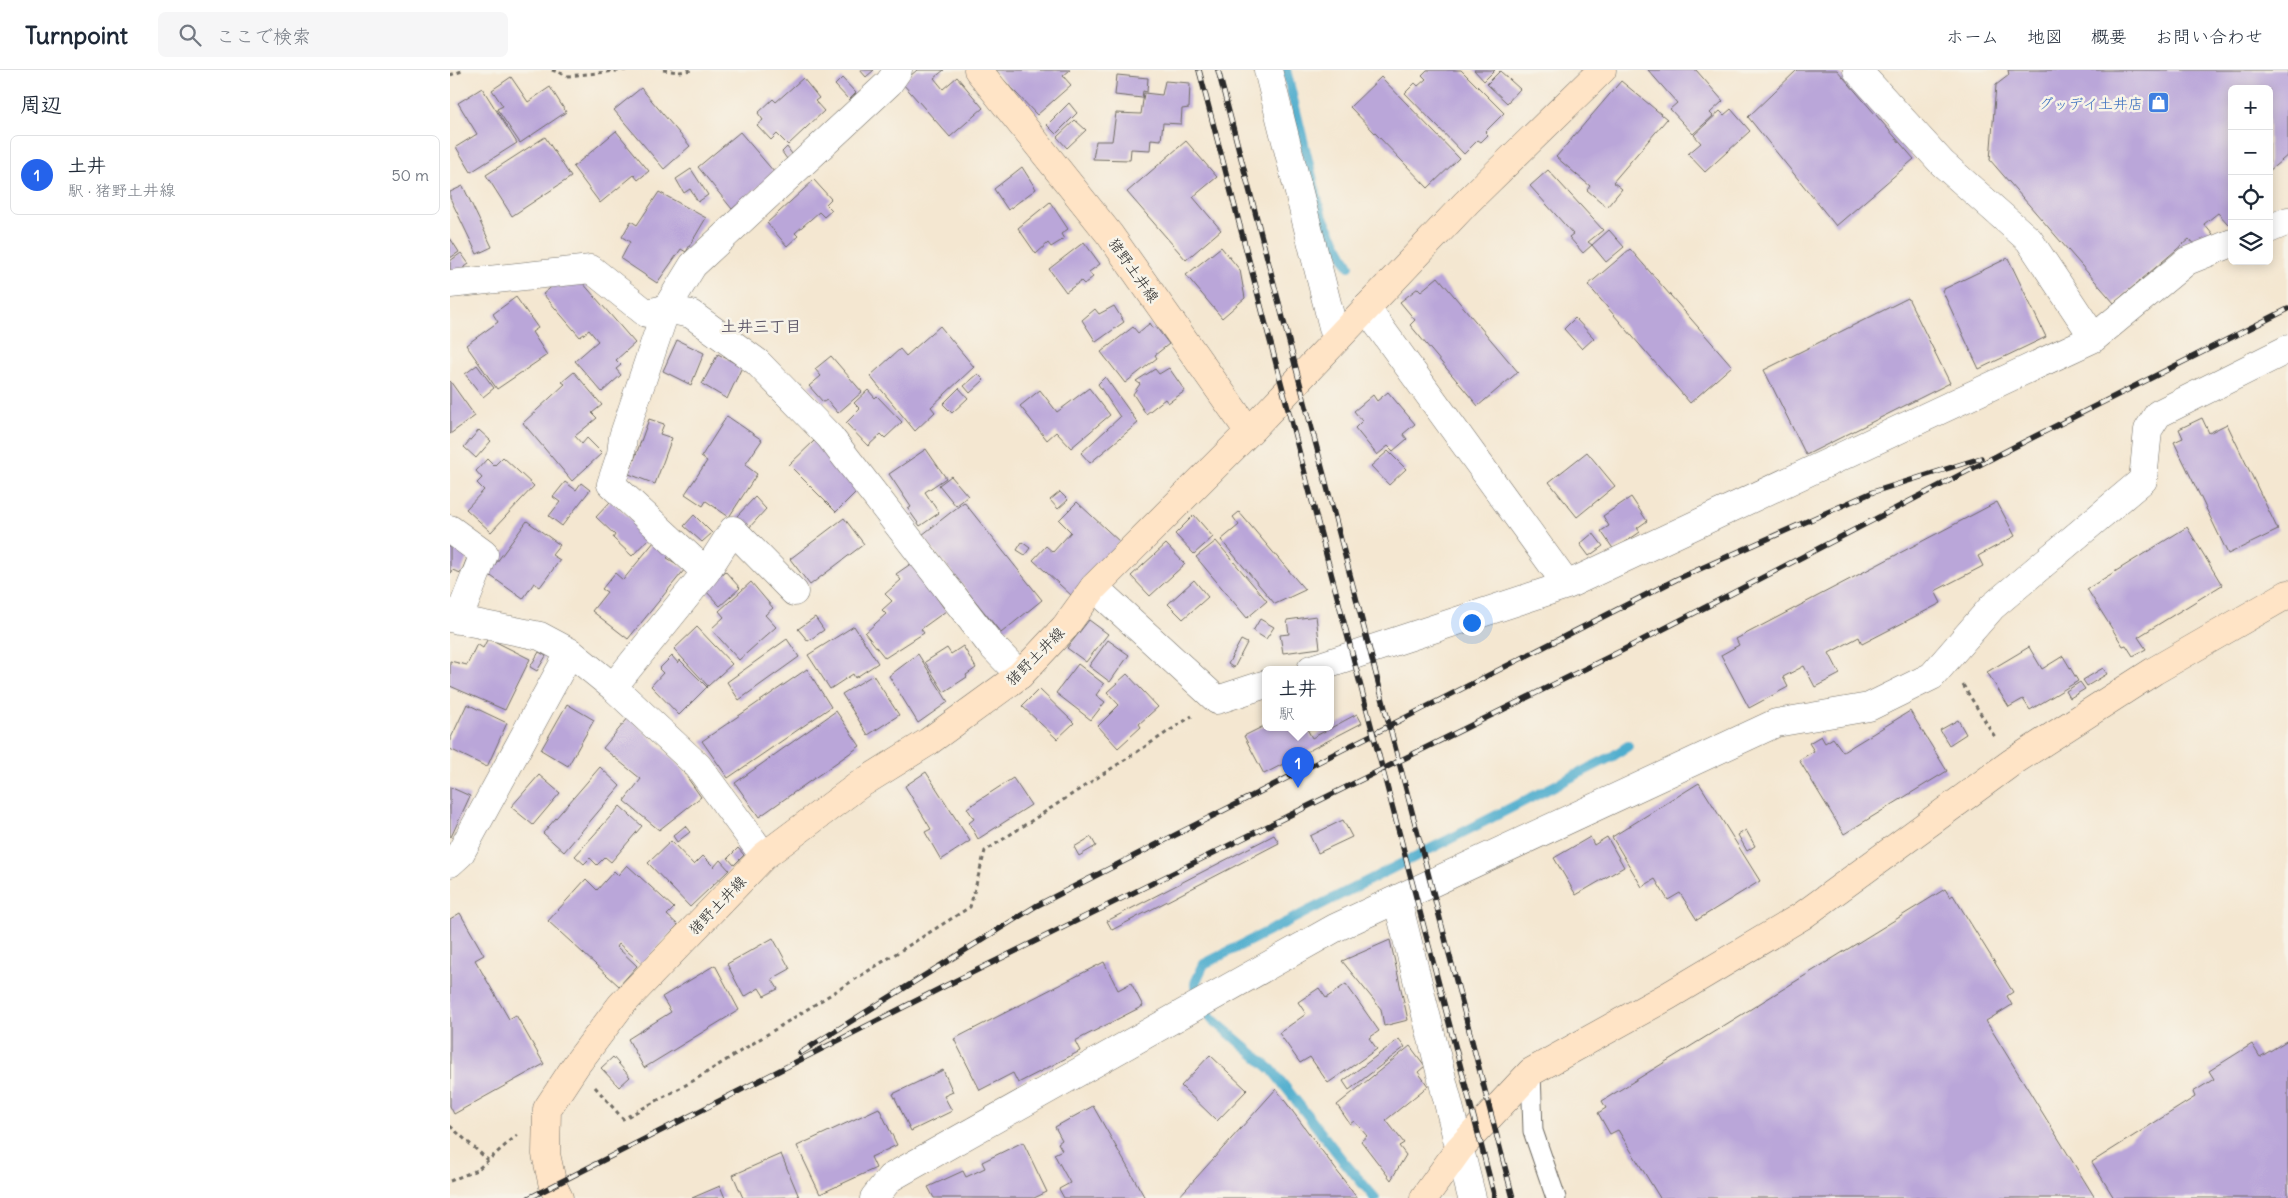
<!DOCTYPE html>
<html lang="ja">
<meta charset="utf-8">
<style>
:root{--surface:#fff;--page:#f6f6f7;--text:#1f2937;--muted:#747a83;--line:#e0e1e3;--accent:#2563eb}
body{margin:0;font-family:Delius,"Klee One",sans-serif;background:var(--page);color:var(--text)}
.controls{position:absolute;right:15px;top:15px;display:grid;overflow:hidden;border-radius:8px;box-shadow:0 2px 12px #0003}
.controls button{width:45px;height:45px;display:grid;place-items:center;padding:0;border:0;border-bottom:1px solid var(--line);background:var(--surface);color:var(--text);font:25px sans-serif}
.you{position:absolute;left:1021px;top:552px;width:18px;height:18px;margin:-12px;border:4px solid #fff;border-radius:50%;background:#1a73e8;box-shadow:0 0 0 8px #1a73e833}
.badge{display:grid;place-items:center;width:32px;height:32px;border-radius:50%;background:var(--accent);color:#fff;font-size:16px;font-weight:700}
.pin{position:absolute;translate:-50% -41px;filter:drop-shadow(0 1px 2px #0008)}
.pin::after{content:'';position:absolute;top:26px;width:18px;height:15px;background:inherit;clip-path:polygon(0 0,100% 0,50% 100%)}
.popup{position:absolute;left:812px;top:596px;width:72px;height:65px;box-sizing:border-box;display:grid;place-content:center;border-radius:8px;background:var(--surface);filter:drop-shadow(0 1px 4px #0005);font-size:16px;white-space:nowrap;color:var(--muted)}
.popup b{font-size:19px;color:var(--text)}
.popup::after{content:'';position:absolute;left:50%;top:100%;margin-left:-10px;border:10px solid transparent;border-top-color:var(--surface)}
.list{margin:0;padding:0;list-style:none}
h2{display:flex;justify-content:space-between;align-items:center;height:65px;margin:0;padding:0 20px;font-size:21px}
h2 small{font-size:16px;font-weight:400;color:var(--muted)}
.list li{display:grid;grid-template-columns:32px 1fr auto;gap:15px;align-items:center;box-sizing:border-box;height:80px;margin:0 10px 10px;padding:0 10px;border:1px solid var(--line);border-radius:8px}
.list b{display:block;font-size:19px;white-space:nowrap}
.list p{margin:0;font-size:16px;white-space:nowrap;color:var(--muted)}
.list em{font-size:16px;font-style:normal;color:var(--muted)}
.icon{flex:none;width:28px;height:28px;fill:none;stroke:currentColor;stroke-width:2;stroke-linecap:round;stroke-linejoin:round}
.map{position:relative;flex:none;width:1838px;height:1128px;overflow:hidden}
header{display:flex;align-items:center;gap:30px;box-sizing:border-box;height:70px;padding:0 25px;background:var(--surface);border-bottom:1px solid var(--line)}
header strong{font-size:24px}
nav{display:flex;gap:28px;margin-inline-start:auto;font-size:18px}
.search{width:350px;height:45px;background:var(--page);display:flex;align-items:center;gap:12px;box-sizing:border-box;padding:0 18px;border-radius:8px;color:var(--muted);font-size:19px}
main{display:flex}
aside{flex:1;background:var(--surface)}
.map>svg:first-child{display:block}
</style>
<header>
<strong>Turnpoint</strong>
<div class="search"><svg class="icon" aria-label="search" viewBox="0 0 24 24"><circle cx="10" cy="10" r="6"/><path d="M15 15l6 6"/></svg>ここで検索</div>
<nav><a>ホーム</a><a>地図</a><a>概要</a><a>お問い合わせ</a></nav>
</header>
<main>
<aside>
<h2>周辺<small></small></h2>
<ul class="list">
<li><span class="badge">1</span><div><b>土井</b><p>駅 · 猪野土井線</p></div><em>50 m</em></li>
</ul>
</aside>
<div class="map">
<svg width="1838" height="1128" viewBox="0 0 1838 1128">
<rect width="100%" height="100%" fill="#f7f3e8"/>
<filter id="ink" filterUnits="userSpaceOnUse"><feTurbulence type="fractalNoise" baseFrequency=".02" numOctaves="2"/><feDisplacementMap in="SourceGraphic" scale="10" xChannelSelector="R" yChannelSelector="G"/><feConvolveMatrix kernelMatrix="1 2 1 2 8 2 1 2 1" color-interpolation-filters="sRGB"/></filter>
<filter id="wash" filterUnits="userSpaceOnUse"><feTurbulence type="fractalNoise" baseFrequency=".0096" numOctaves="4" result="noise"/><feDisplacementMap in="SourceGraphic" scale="20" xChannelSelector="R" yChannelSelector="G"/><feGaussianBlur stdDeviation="1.12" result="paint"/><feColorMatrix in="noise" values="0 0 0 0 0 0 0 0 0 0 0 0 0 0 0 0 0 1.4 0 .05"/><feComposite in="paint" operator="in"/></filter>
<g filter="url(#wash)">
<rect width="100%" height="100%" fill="#f4e7d1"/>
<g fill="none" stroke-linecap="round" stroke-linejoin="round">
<!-- stream -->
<path stroke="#50adce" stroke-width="10" d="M836 0 871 144 899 196
M925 1128 894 1092 822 1000 761 948 745 913 754 894 1163 686 1178 676"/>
</g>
<g id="blocks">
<!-- building -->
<path fill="#baa6d9" d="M410 0H424L416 7Z
M467 0H494L484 8 493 19 507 7 533 38 500 67 452 13Z
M544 0H620L613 6 621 15 587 45Z
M977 0H1011L1054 43 1035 62 1038 65 1031 72 1028 70 1014 84 955 23 965 13 968 16 976 9 972 5Z
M1024 0H1045L1034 11Z
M1198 0H1246L1273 31 1260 43 1263 46 1243 64 1220 39 1227 33Z
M1347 0H1387L1464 89 1386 156 1298 47Z
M1558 0H1838V85L1819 101V19H1782V150L1778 154 1768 143 1754 154 1763 165 1747 178 1739 169 1664 233 1540 90 1546 15 1559 5Z
M1050 1 1070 19 1057 33 1037 14Z
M667 5 698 8 697 22 693 21 692 28 665 25Z
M61 7 78 32 100 17 116 42 70 73 47 39 53 36 42 20Z
M931 7 1009 88 978 118 900 37Z
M353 8 369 28 365 31 374 41 338 75 327 64 321 70 307 55 313 50 308 43 323 29 326 32Z
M392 8 406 23 399 30 385 15Z
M715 11 740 13 739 38 732 39 731 54 713 53 711 70 701 69 700 80 681 79 680 90 643 89 646 71H662L666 43 691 44 694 23 712 25Z
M1171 11 1217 49 1163 112 1172 119 1157 137 1137 120 1140 116 1106 87Z
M32 18 67 73 21 102 6 77 27 64 8 33Z
M191 18 240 76 214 99 164 40Z
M619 33 627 43 606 64 597 55Z
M1281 39 1300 61 1255 102 1238 84 1251 73 1244 65 1270 41 1274 45Z
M625 50 636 60 617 78 607 67Z
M166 61 199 101 188 110 184 105 150 133 123 97Z
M290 62 325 103 282 139 248 97Z
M95 67 121 107 62 146 36 105Z
M736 71 767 107 743 127 771 160 736 190 677 122Z
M337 77 342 84 337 89 332 82Z
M572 97 586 119 558 140 544 119Z
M241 99 258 125 248 132 240 119 234 123 226 109Z
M1098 100 1153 160 1138 172 1142 175 1159 160 1174 177 1156 192 1142 175 1133 183 1119 167 1123 164 1080 116Z
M364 110 381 129 376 134 382 140 374 147 369 142 345 163 348 166 337 176 317 153Z
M13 116 42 177 27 184 0 128V122Z
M209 122 256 148 236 182 231 179 207 213 171 189 180 172 172 167 181 151 187 155Z
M600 132 618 159 611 164 614 169 601 177 598 173 586 184 568 158Z
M0 168 9 182 0 188Z
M634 172 650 194 639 202 643 207 634 214 631 211 616 222 599 199Z
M771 177 790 200 795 228 772 248 736 205Z
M1180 179 1282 296 1240 333 1138 215Z
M11 183 19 194 0 207V191Z
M1558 188 1596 267 1529 299 1492 220Z
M988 207 1068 302 1028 336 960 255 965 250 950 232 968 218 971 221Z
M111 209 132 212 185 273 166 290 171 295 166 299 171 305 152 322 125 291 148 271 139 260 130 267 93 224Z
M66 227 88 258 82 262 97 285 47 319 16 275 48 252 43 244Z
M1458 228 1500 313 1356 385 1314 300Z
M664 236 674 252 646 272 632 250 645 239 649 244Z
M1125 248 1144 268 1132 279 1114 259Z
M700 253 703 258 706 257 719 274 705 285 707 288 675 313 651 282 683 257 688 263Z
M490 256 524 297 481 337 485 342 465 361 420 306 450 279 456 286Z
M227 270 254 283 241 315 213 301Z
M268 284 292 297 277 329 252 314Z
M381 286 412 322 388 343 377 330 373 332 359 316 371 306 365 299Z
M27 295 44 318 33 327 15 304Z
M719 298 735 321 718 333 715 329 696 344 683 324 690 314 686 311 705 299 709 304Z
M124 302 152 335 142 343 147 348 125 366 132 374 137 368 152 383 122 411 73 353 115 314 112 312Z
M528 304 534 310 520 323 514 316Z
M655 307 688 353 640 393 631 383 670 347 648 314Z
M0 311 25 346 0 364Z
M509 318 518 328 502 343 493 334Z
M639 318 660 345 621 378 606 362 597 370 570 336 590 320 607 342Z
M418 320 425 328 427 326 452 352 435 368 431 364 418 376 396 353 410 339 404 333Z
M938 322 965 354 953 364 957 369 943 381 938 376 927 385 905 358 912 351 904 341 923 325 927 331Z
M277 346 312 370 295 395 307 404 279 447 256 431 253 436 235 424 257 391 251 387Z
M1752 348 1759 363 1777 354 1828 460 1778 484 1724 372 1733 368 1729 359Z
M199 349 214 354 210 364 222 368 205 414 179 404Z
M29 360 41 371 26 388 14 377Z
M364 371 411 417 386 442 339 395Z
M476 379 496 408 475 422 489 443 470 456 458 439 461 437 439 404Z
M938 381 956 399 939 415 921 396Z
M1137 382 1165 416 1127 447 1099 412Z
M53 387 84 416 41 462 16 439 34 420 27 413 32 408 26 401 37 389 44 396Z
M501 406 518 426 506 436 489 415Z
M115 412 126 420 131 413 140 420 112 456 99 446 110 432 103 427Z
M610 422 618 430 608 439 600 430Z
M305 427 316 439 298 459 286 447Z
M1181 427 1197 451 1187 458 1190 462 1164 480 1151 461 1159 456 1153 446Z
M161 431 200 467 182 486 163 468 165 465 146 447Z
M514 432 592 530 551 563 472 465Z
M627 432 671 473 622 526 583 490 596 476 603 482 621 462 609 450Z
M1547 432 1565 466 1528 486 1533 496 1485 521 1491 533 1412 574 1409 567 1379 583 1390 604 1365 617 1354 596 1333 607 1338 617 1299 638 1271 585 1289 575 1286 569Z
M789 442 855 520 825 534 771 470 789 455 783 447Z
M244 445 262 463 252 472 234 456Z
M744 445 763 467 744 484 725 464Z
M394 448 414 474 360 515 340 489Z
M77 451 110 475 102 485 110 490 90 517 84 513 73 529 38 504Z
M1737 457 1772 515 1688 567 1696 579 1683 586 1676 575 1673 576 1637 519Z
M0 463 19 483 11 503 2 500 0 504Z
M1143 463 1153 476 1139 486 1130 474Z
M766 471 817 531 797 548 746 487Z
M204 472 220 485 217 488 235 499 178 569 142 541 157 522 152 519 165 503 173 510Z
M572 472 580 478 575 485 567 480Z
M716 474 735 494 700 526 681 506Z
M462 493 496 541 471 559 474 563 435 588 415 563 436 544 432 540 442 531 435 524 451 510 446 504Z
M275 501 290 518 270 536 254 519Z
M744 510 758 527 733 549 718 534Z
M301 512 323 538 315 545 326 557 289 590 261 559 274 547 269 541Z
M866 546 870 578 833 583 830 565 839 564 837 550Z
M365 547 374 560 358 571 348 559Z
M810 549 824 557 816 569 803 561Z
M639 550 658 564 636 592 617 578Z
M404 556 428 593 405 608 403 604 380 619 358 585Z
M247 557 282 594 258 616 224 579Z
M38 568 80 589 55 640 0 616V591L17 595 27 574 33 578Z
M337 569 349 587 289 630 277 612Z
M658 570 679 585 660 612 639 596Z
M791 570 797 573 784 598 778 594Z
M513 576 526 598 516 605 517 607 494 622 475 592 497 578 501 584Z
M1579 577 1592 599 1613 586 1628 611 1580 640 1573 629 1559 637 1537 602Z
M89 582 96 586 87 601 80 597Z
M468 584 498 632 468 653 439 606Z
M222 586 228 593 230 590 257 617 229 645 201 616 213 603 209 599Z
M628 594 654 614 646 625 655 632 641 650 606 623Z
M1653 598 1657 604 1637 616 1633 610Z
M357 599 381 637 278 708 252 671Z
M677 604 708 637 689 654 691 657 668 678 648 656 669 635 657 622Z
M423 605 449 645 418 665 392 624Z
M1630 612 1635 619 1620 628 1616 621Z
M589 619 624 653 607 669 572 636Z
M17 634 57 653 37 697 0 679V670Z
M117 634 144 650 118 696 91 680Z
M386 641 410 676 309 747 285 713Z
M1460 641 1497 701 1394 764 1349 690 1364 681 1359 673 1371 666 1375 673 1383 668 1393 682Z
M907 644 912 653 814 704 794 666 816 655 856 657 862 668Z
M179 647 229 696 251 727 209 760 174 731 191 709 153 678Z
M1508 650 1516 664 1499 675 1490 660Z
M150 697 170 716 114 782 93 763Z
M476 702 520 771 491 790 475 762 481 759 455 716Z
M89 705 110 723 83 755 61 737Z
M563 708 581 735 528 769 519 753 524 749 517 738Z
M1249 713 1310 811 1247 850 1230 823 1218 830 1205 809 1192 817 1162 767Z
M0 717 20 726 1 767H0Z
M170 736 192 756 161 792 155 787 147 795 140 788 134 794 125 786Z
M893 750 902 767 868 783 860 766Z
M235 756 240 762 227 772 223 766Z
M1296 760 1305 776 1297 781 1288 765Z
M824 765 829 773 662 860 657 851Z
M641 767 646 776 629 786 624 777Z
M1140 767 1144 775 1157 767 1174 797 1126 825 1104 788Z
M221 771 244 795 253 786 264 797 270 790 279 800 240 837 198 793Z
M288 778 294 785 284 795 278 788Z
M177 795 224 838 217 845 228 855 192 894 169 874 167 877 187 896 169 916 98 851 136 809 147 820 164 801 168 805Z
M1495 819 1500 827 1503 825 1563 922 1557 926 1562 935 1536 951 1645 1128H1210L1168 1060 1160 1064 1148 1043 1156 1038 1152 1031Z
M10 843 34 885 25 890 59 949 66 945 94 994 4 1044 0 1036V849Z
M323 868 340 899 322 909 328 919 314 926 309 918 294 927 277 894Z
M940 870 958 950 934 956 931 939 892 891Z
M654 892 668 920 681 913 693 936 625 971 630 981 568 1013 563 1003 530 1020 504 969Z
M265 895 289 940 194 998 178 969 221 942 212 927Z
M896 914 929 961 919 968 927 979 878 1013 860 987 850 993 829 963 856 944 848 932 869 918 876 928Z
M949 969 955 977 899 1020 893 1011Z
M1838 970V1128H1664L1642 1092 1745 1027 1743 1022 1764 1009 1759 1001 1802 974 1810 987Z
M960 976 975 996 968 1002 978 1016 936 1050 954 1073 949 1076 956 1085 941 1110 911 1071 917 1066 904 1051 900 1054 887 1035Z
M760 985 797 1020 767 1051 731 1016Z
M163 987 180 1007 169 1017 151 998Z
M493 1000 503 1022 494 1026 502 1041 461 1061 443 1024Z
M826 1019 907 1128H728Z
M643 1036 695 1128H614L609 1119 620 1113 604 1084 612 1080 608 1073 612 1070 605 1057Z
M429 1038 447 1075 421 1087 426 1098 370 1124 347 1076Z
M573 1072 597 1122 584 1128H484L478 1117 513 1101 516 1107 535 1098 532 1092Z
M331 1084 349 1127 293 1128 283 1105Z
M270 1116 275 1128H242Z"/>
</g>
</g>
<g filter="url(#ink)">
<use href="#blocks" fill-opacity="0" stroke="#716d65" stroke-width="1"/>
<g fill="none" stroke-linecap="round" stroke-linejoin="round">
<defs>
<path id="lane" d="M1081 1002 1083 1061 1106 1128"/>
<path id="street" d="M818 0 886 269
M1407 0 1492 93 1579 170 1644 268
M1819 159 1838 151
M0 214 141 199 196 243 216 239 241 244 307 292 380 367 541 575 570 605
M916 238 1117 515
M0 459 34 484 8 550
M256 502 283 460 344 522
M644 517 767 630 816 614
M0 548 90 566 120 582 163 617 248 696 314 786
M861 599 1117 515 1644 268 1737 191 1782 173
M163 617 256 502 161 414 171 384 173 367 216 239 243 195 439 13 448 0
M0 793 10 784 120 582
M947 829 1022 1128
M424 1128 440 1108 885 858 1326 653 1419 637 1482 606 1542 537 1693 410 1698 360 1708 344 1838 279"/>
<path id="secondary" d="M528 0 660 165 799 362
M109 1128 103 1116 96 1084 97 1039 126 995 171 935 314 786 409 715 478 672 570 605 615 557 644 517 799 362 1016 133 1152 0
M974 1128 1009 1079 1081 1002 1218 926 1352 846 1561 693 1704 601 1838 524"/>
</defs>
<!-- lane casing -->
<use href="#lane" stroke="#716d65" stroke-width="21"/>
<!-- street casing -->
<use href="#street" stroke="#716d65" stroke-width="29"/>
<!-- secondary casing -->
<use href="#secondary" stroke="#716d65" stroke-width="29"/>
<!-- path -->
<path stroke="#716d65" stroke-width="3" stroke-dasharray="4 4" stroke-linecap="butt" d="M102 0 118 6 176 0
M213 0 230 2 242 0
M0 5 15 0
M1513 615 1545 667
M145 1017 173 1049 243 1011 520 837 535 781 742 646
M0 1056 38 1090
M0 1111 27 1100 67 1065"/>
<!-- lane -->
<use href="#lane" stroke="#fff" stroke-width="19"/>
<!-- street -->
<use href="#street" stroke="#fff" stroke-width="28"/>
<!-- secondary -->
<use href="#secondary" stroke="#ffe4c6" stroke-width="28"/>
<defs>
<path id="rail" d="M749 0 1045 1128
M768 0 1063 1128
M350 983 586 836 1227 509 1423 422 1531 388
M79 1128 495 916 1173 580 1560 379 1838 239"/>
</defs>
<!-- rail casing -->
<use href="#rail" stroke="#2b2b2b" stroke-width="5.5"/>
<!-- rail -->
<use href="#rail" stroke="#f7f3e8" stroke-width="4" stroke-dasharray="11" stroke-linecap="butt"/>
</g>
</g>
<!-- icons -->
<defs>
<symbol id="shop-square" viewBox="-11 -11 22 22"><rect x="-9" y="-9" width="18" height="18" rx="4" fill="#3f7fe0" stroke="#f7f3e8"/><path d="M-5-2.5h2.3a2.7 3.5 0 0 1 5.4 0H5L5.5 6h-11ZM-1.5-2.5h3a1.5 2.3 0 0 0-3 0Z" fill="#fff"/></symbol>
</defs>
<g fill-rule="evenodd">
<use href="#shop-square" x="1696" y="20" width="25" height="25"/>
</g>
<g text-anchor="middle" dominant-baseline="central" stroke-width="5" stroke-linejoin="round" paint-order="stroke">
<!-- shop labels -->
<g font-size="15" fill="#366cbe" stroke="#f7f3e8" text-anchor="end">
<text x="1693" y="33">グッデイ土井店</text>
</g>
<!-- street labels -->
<g font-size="15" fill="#2b2b2b" stroke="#f7f3e8">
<text transform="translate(684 200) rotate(55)">猪野土井線</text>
<text transform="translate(585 586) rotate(-45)">猪野土井線</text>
<text transform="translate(267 835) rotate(-46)">猪野土井線</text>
</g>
<!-- neighbourhood labels -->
<g font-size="16" font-weight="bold" fill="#5d5668" stroke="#f7f3e8">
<text x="311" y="256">土井三丁目</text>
</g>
</g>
</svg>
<div class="controls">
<button>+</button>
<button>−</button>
<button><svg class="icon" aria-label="locate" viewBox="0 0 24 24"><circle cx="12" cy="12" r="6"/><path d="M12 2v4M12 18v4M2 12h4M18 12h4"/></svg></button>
<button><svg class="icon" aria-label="layers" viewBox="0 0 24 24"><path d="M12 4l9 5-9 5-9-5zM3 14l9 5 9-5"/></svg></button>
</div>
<div class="you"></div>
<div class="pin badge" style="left:848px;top:718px">1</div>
<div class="popup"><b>土井</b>駅</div>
</div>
</main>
